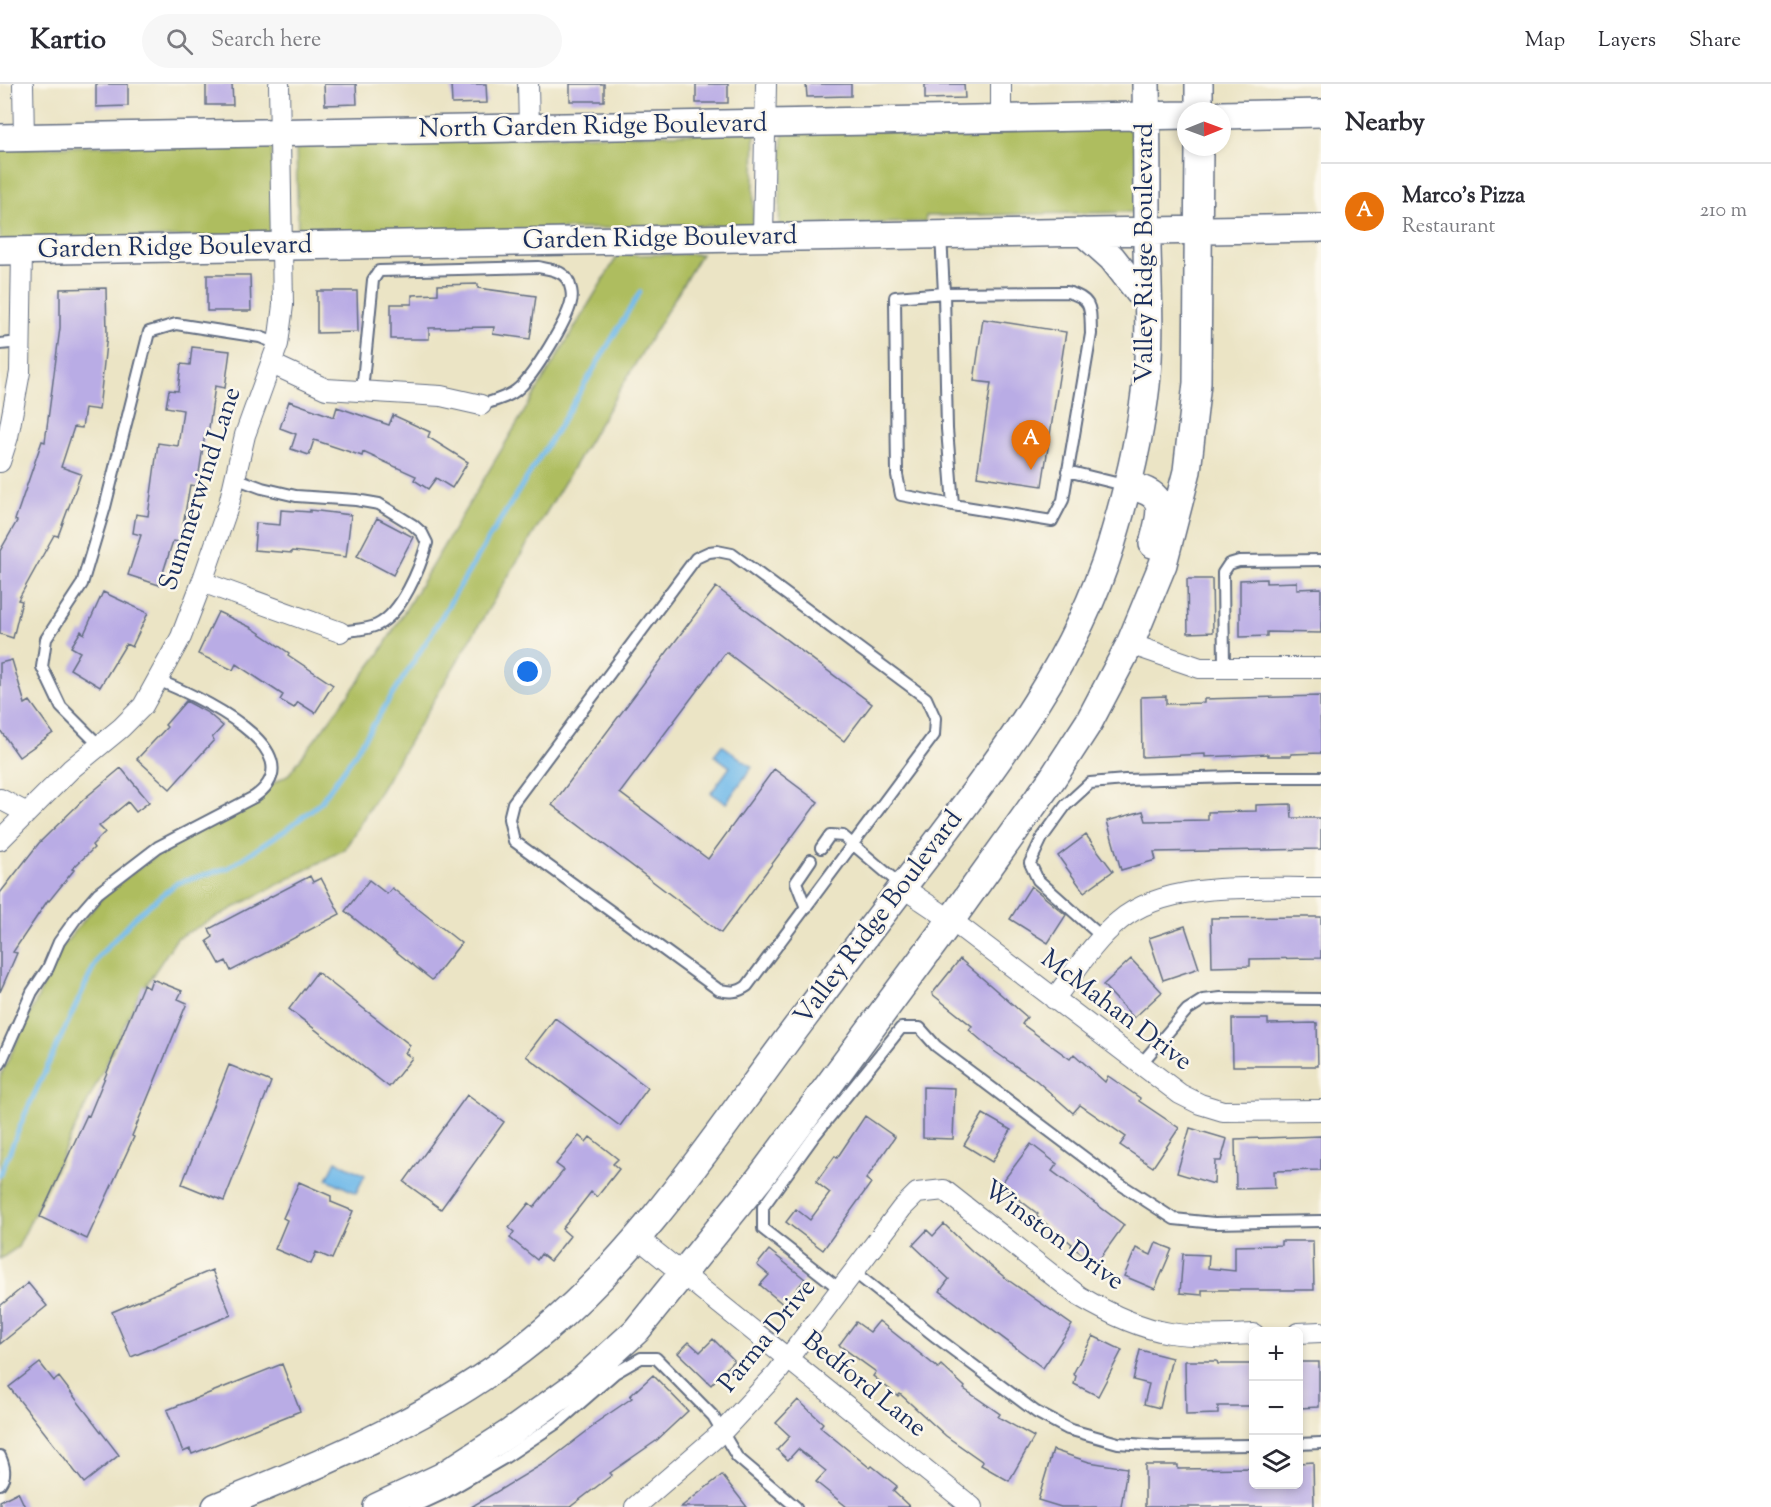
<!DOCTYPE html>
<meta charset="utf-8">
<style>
:root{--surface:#fff;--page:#f7f7f7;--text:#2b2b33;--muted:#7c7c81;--line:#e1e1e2;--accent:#b5179e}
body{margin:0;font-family:"Sorts Mill Goudy",serif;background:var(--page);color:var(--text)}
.controls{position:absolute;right:18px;bottom:18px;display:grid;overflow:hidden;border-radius:9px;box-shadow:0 3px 9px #0003}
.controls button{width:54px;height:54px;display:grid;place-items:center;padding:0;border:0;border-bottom:2px solid var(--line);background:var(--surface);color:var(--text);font:30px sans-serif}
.compass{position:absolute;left:1177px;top:18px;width:54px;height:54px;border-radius:50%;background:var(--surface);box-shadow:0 3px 9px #0003;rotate:89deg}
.you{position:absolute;left:528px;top:588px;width:21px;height:21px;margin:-15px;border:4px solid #fff;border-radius:50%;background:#1a73e8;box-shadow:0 0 0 9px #1a73e833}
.badge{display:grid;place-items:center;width:39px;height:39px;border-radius:50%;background:var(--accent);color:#fff;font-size:20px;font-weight:700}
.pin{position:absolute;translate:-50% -50px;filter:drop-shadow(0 2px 3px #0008)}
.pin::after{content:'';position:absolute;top:32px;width:21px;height:18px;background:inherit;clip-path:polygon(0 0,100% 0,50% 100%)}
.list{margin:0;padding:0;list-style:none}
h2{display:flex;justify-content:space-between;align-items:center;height:78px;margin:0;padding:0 24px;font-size:26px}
h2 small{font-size:20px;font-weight:400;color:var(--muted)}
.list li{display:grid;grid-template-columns:39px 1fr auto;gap:18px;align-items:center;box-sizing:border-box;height:96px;padding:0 24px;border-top:2px solid var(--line)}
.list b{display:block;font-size:22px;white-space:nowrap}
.list p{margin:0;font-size:20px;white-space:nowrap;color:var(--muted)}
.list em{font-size:20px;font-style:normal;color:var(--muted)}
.icon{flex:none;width:33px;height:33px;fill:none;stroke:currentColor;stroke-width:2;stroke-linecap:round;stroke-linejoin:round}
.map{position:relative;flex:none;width:1321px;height:1423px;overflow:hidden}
header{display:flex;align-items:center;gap:36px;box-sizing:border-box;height:84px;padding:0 30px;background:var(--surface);border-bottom:2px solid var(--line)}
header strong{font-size:28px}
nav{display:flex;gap:33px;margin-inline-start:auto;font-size:21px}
.search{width:420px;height:54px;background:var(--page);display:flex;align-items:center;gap:15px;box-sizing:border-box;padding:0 21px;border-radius:33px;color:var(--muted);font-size:22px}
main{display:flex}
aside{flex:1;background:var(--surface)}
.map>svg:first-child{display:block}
</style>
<header>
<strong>Kartio</strong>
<div class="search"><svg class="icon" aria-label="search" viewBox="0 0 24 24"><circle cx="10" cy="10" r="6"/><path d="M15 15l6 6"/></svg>Search here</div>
<nav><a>Map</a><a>Layers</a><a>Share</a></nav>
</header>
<main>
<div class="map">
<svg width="1321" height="1423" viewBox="0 0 1321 1423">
<rect width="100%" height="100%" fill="#fbf7ec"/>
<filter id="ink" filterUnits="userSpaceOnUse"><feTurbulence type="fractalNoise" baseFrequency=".0167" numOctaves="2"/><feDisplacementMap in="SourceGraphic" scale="12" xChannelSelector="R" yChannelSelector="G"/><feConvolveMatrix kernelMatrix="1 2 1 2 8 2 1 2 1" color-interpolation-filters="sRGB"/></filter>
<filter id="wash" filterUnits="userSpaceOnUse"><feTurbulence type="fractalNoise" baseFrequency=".008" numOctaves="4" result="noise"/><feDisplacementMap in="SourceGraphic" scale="24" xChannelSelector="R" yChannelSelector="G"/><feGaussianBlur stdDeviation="1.35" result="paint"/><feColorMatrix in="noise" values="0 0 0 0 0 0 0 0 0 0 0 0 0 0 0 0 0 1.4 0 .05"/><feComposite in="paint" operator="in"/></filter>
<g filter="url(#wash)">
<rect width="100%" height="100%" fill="#ebe4c5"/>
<!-- green -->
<path fill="#aebd5f" stroke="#64765e" stroke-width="1.5" d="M1136 40 1138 128 926 132 925 138 779 142 783 48Z
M755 48 753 141 298 151 296 58Z
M272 58V151L0 157V64Z
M701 170 345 765 177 854 138 913 18 1163 0 1175V993L62 863 107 808 180 754 289 690 379 570 618 171Z"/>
<!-- water -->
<path fill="#70b9e9" stroke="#4674a4" stroke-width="1.5" d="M722 661 752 683 726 719 711 709 730 683 714 671Z
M336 1077 365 1091 356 1109 327 1095Z"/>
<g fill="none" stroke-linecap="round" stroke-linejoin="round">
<!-- stream -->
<path stroke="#70b9e9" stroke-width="5" d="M0 1091 26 1028 99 872 137 831 177 799 228 784 287 745 320 719 352 674 428 555 489 454 562 338 640 208"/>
</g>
<g id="blocks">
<!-- building -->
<path fill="#b9ace5" d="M96 0H128V22L96 23Z
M206 0H232L233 21H206Z
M324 0H356L357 20 325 21Z
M451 0H486L487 19 452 20Z
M570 0H604V17H570Z
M696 0H728V19H696Z
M806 0H851V12L807 13Z
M925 0H964L965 14 925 15Z
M207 191H250L251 227H207Z
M478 200V204L536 212 530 255 493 250 494 243 429 244V255H391V220H412V211L438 210V201Z
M106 204 107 250 99 326 85 324 82 344 74 343 61 383 81 390 58 452 54 451 18 516 22 517 13 554 0 550V467L17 437 15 436 42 357 45 358 60 244V205Z
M317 207H357L358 248 317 249Z
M983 235 1066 248 1042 402 977 392 991 299 974 297Z
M192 263 230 267 225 304 215 302 208 351 205 350 197 402 190 401 180 458 173 457 159 501 128 491 141 451 133 449 136 430 148 432 158 359 178 362 183 326 166 323 169 306 178 307 181 280 190 281Z
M289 317 334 333 337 323 389 341 393 331 430 348 428 353 468 378 452 404 436 394 428 405 414 396 416 392 363 368 362 372 314 356 309 371 291 365 296 350 280 344Z
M281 426 310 428V426L351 431 346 473 292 467V469L254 466 256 439 280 441Z
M377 434 413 453 393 491 357 472Z
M1187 495H1212L1213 548 1188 549Z
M1266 495V499L1297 498V505L1321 504V549L1267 548V552L1240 553V496Z
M716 503 872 620 844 657 726 568 620 709 708 775 774 685 818 718 721 849 552 721Z
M103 508 148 529 132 563 126 560 100 603 70 585 80 568 71 563 81 547 84 550Z
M218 528 252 544 289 569 288 571 333 601 315 629 298 618 294 624 280 616 283 611 236 580 233 586 198 570Z
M12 576 25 620 30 617 53 649 19 673 0 646V579Z
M1166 612V620L1204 619V615L1320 612 1321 669 1291 670V672H1268V670L1205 673V670L1142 673 1141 613Z
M186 617 208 629 223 642 212 654 214 656 170 705 137 675 167 643 165 641Z
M121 684 149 718 136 728 128 718 99 742 105 748 92 761 94 764 72 785 74 786 49 817 48 816 13 868 17 869 0 908V809L39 759 85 714Z
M1291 720 1292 734H1321V765L1154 768 1156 776 1121 786 1107 737 1143 727 1146 737 1208 736V728L1256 727V721Z
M1086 751 1113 787 1084 808 1058 772Z
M310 792 313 798 321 794 340 830 231 887 226 877 220 880 207 857 213 853 209 845Z
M369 796 387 810 392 804 461 859 432 896 345 827Z
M1031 802 1066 831 1048 859 1010 835Z
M1297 833H1321V874L1250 875V882L1212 883 1211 834Z
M1185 842 1199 884 1163 896 1149 854Z
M960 875 1027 933 1022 940 1070 975 1074 970 1105 998 1108 992 1140 1014 1139 1017 1179 1044 1153 1083 1120 1061 1126 1053 1080 1021 1073 1029 1037 997 994 967 969 946 972 942 932 910Z
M1131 875 1162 908 1134 934 1103 901Z
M317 888 410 961 405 969 412 974 389 1003 289 925Z
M152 895 182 907 178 915 187 919 132 1052 134 1053 87 1155 40 1133 87 1031 89 1032 143 901 149 904Z
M555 934 648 1004 620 1042 526 972Z
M1232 935H1268V940L1317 939 1318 982H1233Z
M229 981 271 998 224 1117 182 1100Z
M923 1003 955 1004 953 1055 923 1054Z
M467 1011 504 1038 441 1125 404 1098Z
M983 1030 1011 1046 992 1078 964 1061Z
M865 1032 895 1053 866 1095 871 1099 823 1166 786 1138 796 1125 810 1136 830 1109 816 1098 835 1072 837 1074Z
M1190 1044 1227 1055 1221 1077H1215L1214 1100 1177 1089Z
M579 1052 586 1058 590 1053 618 1075 613 1080 619 1085 597 1113 591 1108 562 1145 570 1152 550 1177 541 1170 537 1176 510 1154 514 1148 509 1144 529 1119 534 1123 564 1086 556 1080Z
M1321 1052V1086L1274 1087 1275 1104 1236 1105 1235 1055Z
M1031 1060 1057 1080 1052 1087 1124 1141 1096 1180 1071 1162 1072 1160 1036 1132 1038 1130 1000 1101Z
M299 1098 331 1112V1118L353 1127 332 1175 316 1168 311 1180 275 1165 287 1136 283 1134Z
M944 1140 972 1167 1008 1196 1072 1241 1043 1284 940 1207 949 1195 913 1161 927 1146 933 1152Z
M1281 1157H1313L1314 1206H1202V1211L1180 1209 1183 1170 1209 1171 1208 1184 1235 1187V1162L1281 1161Z
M1156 1159 1172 1165 1155 1205 1124 1192 1136 1164 1151 1171Z
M769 1166 805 1195 784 1221 760 1201 769 1191 757 1181Z
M212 1186 231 1231 131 1273 112 1228Z
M28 1199 47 1222 0 1260V1222Z
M879 1237 938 1284 941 1281 965 1303 964 1305 1000 1330 998 1333 1034 1353 1009 1397 981 1381 983 1378 946 1352 900 1310 898 1312 873 1292 876 1288 839 1261 856 1238 870 1248Z
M1093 1252 1122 1266 1098 1312 1074 1300 1076 1292 1073 1290Z
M713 1255 734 1276 711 1301 678 1269 689 1258 700 1268Z
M1140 1266 1172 1274 1160 1324 1144 1320 1149 1300 1133 1296Z
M1185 1277H1217L1218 1280H1254V1322H1218V1330L1186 1331Z
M1299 1278H1319V1323L1299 1324Z
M40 1279 54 1297 59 1293 119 1371 84 1399 9 1303Z
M282 1280 300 1327 192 1370 190 1365 183 1368 167 1326Z
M653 1291 688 1327 656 1357 610 1389 612 1391 570 1423H471L548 1377 595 1341 594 1340 632 1314 630 1312Z
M798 1316 823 1339 820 1343 870 1384 872 1382 897 1402 893 1407 910 1423H847L816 1398 826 1387 798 1365 788 1376 777 1366 790 1352 776 1339Z
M1053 1366 1089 1378 1127 1384 1121 1423H1061L1038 1416Z
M1313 1378 1314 1423H1145V1381H1178V1385L1254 1384V1401H1299V1379Z
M722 1391 747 1423H681Z
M18 1408 25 1423H0V1417Z"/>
</g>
</g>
<g filter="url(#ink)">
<use href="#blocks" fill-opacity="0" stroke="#646e82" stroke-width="1.5"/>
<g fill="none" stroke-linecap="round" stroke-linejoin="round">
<defs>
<path id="lane" d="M941 150 944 209 947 345 953 421 1052 437 1063 416 1091 250C1090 226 1094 215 1067 208L944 209 895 213 897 391 901 411 953 421
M0 260 21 258
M362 307 373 196 379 187 538 183C548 185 561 186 567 195 571 201 573 211 571 218 567 237 534 291 519 304 510 313 493 317 481 321
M1067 387 1128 402
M235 394 262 404 296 412 356 416 379 420 413 441 422 449 427 459C420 484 402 529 377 541 367 546 351 546 340 548
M717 467 732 470 926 614 935 634 934 651 747 902C737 909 731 908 719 906L514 757 509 735 513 719 696 474 709 468Z
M1224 584 1223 489 1229 480 1239 477 1321 476
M100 662 61 623 42 583 46 555 82 500 105 423 149 248 176 240 260 253 278 260
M821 764 830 751 843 752 902 802
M806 824 796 798 811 776
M1102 853 1038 796 1030 779 1042 754 1066 721 1090 699 1125 696 1236 693H1321
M0 980 32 908 48 884 59 858 77 833 98 809 158 763 254 713C320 667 191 609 157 596
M1140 981 1187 926 1203 916 1221 914 1321 915
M854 1188 936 1253 1036 1328 1068 1345 1118 1359 1161 1362 1254 1361
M841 1206 763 1145V1123L815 1051 901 944H920L936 962 1117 1098 1174 1135 1214 1139 1321 1137
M1298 1360 1321 1359
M0 1372C4 1381 7 1391 0 1400
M415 1423 443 1410 503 1375 560 1337 615 1289 641 1274H656L713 1332 737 1373 796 1423"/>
<path id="street" d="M23 0 24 54
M528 0 529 44
M1001 0V35
M763 153 766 0
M272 280 326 305 441 312 481 321
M0 378 8 353 20 288 22 167
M202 498 340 548
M1130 560 1200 584H1321
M0 715 27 729
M0 756 71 685 121 644 143 622 181 553 202 498 229 420 245 351 278 260 283 221 279 0
M902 803 951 836 1180 1010 1200 1020 1223 1027 1321 1026
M1054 915C1075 888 1093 858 1119 837 1168 795 1261 805 1321 804
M638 1154 972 1423
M1298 1249 1321 1248
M635 1423 722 1348 777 1289 902 1124 917 1109 944 1106 1079 1212C1106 1228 1138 1244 1170 1249 1197 1253 1226 1251 1254 1250"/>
<path id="secondary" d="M1199 0V27
M1222 31 1321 29
M0 54 1186 31
M1083 148 1112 174 1149 221
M0 167 1321 144
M1128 402C1169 409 1162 427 1153 460
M216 1423C331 1376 449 1328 544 1247 649 1159 723 1040 805 932 847 876 889 820 932 765 1003 671 1076 575 1111 461 1127 408 1140 355 1146 301 1151 255 1148 210 1147 164 1147 109 1147 55 1146 0
M377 1423 441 1393 511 1348 579 1299 636 1247 760 1094 951 836 1052 695 1089 638 1130 560 1163 480 1187 387 1197 299 1199 63"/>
</defs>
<!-- lane casing -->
<use href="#lane" stroke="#646e82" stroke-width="14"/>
<!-- street casing -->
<use href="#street" stroke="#646e82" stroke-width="22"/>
<!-- secondary casing -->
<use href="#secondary" stroke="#646e82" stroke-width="30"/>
<!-- lane -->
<use href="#lane" stroke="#fff" stroke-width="10"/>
<!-- street -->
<use href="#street" stroke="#fff" stroke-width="20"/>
<!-- secondary -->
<use href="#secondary" stroke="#fff" stroke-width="27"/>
</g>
</g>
<g text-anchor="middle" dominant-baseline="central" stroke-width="5" stroke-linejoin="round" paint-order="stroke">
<!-- street labels -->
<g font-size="26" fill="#1b2f5e" stroke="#fbf7ec">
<text transform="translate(593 43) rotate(-1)">North Garden Ridge Boulevard</text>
<text transform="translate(660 155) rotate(-1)">Garden Ridge Boulevard</text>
<text transform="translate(175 164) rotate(-1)">Garden Ridge Boulevard</text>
<text transform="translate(1145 169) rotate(-90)">Valley Ridge Boulevard</text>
<text transform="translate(201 405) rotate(-72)">Summerwind Lane</text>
<text transform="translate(879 834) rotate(-53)">Valley Ridge Boulevard</text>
<text transform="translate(1116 927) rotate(37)">McMahan Drive</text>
<text transform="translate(1053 1152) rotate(36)">Winston Drive</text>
<text transform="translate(768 1252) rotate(-51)">Parma Drive</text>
<text transform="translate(864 1301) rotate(39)">Bedford Lane</text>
</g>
</g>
</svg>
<div class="controls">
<button>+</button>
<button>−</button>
<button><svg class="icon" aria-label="layers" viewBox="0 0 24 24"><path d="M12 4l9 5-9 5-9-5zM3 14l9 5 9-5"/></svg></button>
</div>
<svg class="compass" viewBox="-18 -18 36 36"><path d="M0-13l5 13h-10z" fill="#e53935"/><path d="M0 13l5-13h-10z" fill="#7c7c81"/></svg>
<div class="you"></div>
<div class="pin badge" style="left:1031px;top:386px;background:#e8710a">A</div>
</div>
<aside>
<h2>Nearby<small></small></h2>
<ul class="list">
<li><span class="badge" style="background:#e8710a">A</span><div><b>Marco's Pizza</b><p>Restaurant</p></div><em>210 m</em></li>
</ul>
</aside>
</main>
